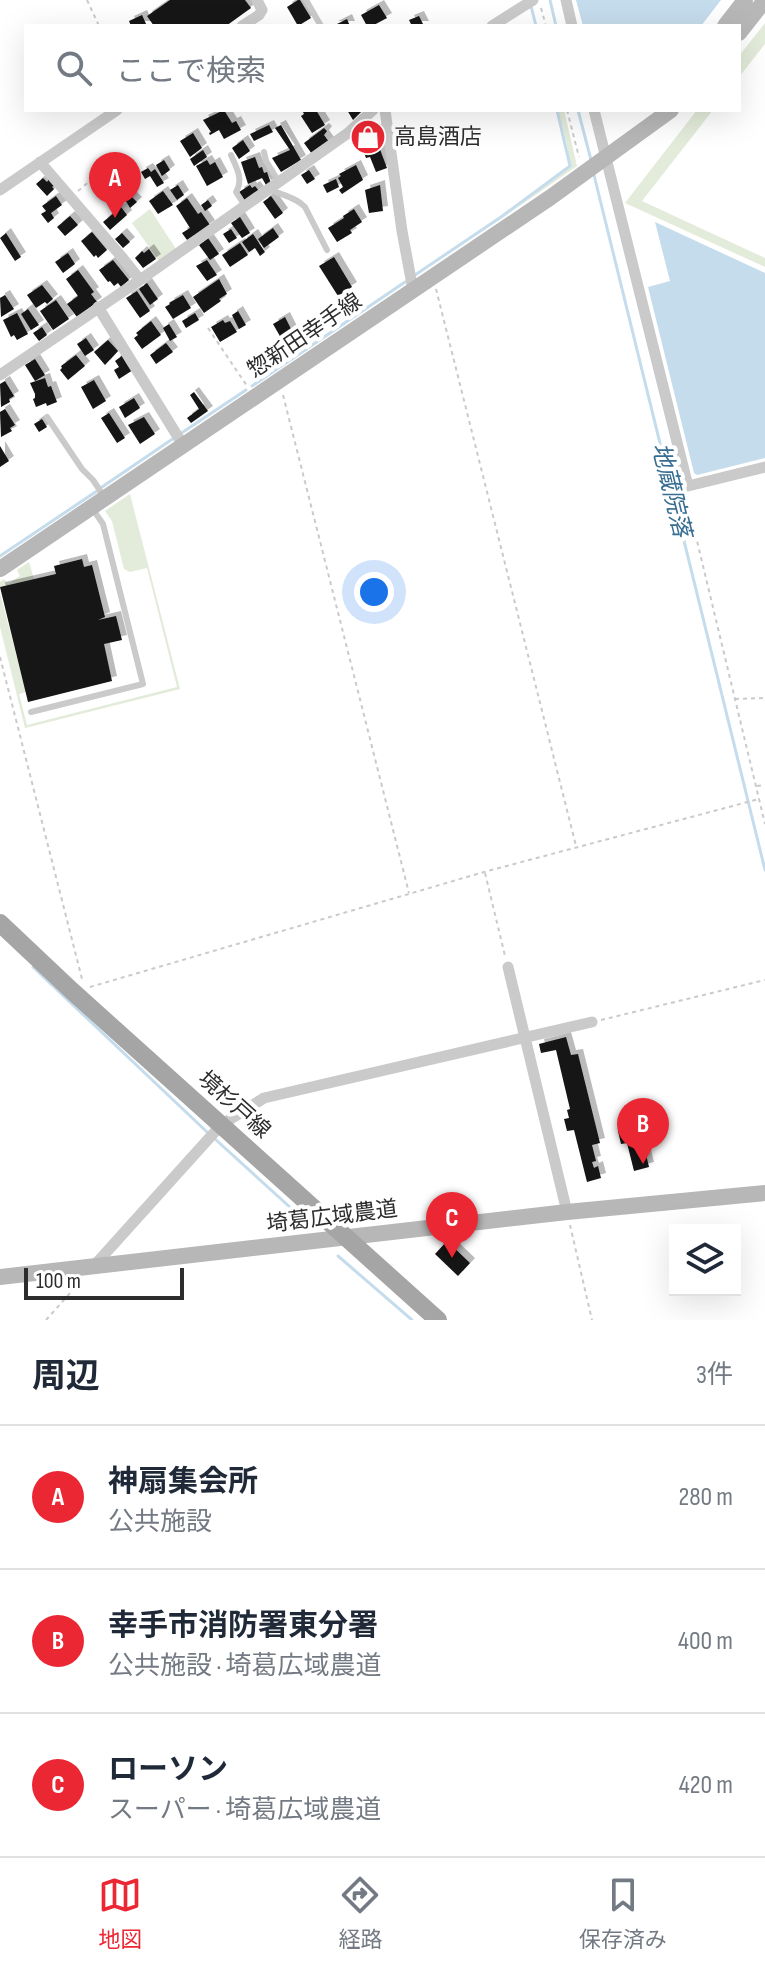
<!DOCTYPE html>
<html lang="ja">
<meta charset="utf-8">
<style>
:root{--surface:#fff;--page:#f6f6f7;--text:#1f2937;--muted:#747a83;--line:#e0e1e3;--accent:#eb2733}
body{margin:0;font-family:"Sofia Sans Condensed","Noto Sans JP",sans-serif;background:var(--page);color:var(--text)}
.controls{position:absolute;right:24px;bottom:24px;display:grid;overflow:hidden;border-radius:0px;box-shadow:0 8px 32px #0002}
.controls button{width:72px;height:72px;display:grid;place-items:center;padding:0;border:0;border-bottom:2px solid var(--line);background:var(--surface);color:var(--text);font:40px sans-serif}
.scale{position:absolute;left:24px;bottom:20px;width:160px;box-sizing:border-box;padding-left:8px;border:4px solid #2d2d2d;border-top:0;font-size:22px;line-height:28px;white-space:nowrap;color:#2d2d2d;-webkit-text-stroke:6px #fff;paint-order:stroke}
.you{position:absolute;left:374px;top:592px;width:28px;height:28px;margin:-20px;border:6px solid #fff;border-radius:50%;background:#1a73e8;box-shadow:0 0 0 12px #1a73e833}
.badge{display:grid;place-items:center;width:52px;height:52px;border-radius:50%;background:var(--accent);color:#fff;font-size:26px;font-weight:700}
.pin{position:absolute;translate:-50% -66px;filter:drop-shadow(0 2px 4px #0008)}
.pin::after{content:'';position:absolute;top:42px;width:28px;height:24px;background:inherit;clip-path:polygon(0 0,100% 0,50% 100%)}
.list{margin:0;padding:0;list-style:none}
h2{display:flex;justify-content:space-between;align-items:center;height:104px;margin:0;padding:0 32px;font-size:34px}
h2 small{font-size:26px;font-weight:400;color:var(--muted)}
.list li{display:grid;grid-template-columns:52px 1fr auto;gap:24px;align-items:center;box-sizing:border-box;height:144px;padding:0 32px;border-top:2px solid var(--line)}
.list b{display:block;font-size:30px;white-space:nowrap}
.list p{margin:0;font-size:26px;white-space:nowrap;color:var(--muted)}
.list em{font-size:26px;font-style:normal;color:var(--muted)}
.icon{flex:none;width:44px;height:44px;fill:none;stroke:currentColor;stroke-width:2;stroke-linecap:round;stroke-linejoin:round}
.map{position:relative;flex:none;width:765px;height:1320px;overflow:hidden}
.search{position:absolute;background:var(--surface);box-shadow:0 8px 32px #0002;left:24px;right:24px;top:24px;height:88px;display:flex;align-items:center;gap:20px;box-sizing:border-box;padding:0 28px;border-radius:0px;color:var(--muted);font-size:30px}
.sheet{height:536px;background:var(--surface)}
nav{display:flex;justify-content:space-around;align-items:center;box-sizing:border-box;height:112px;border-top:2px solid var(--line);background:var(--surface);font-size:22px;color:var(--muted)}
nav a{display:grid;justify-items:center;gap:4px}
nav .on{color:var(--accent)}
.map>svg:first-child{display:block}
</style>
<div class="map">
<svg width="765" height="1320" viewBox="0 0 765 1320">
<defs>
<filter id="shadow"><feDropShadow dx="5" dy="-5" stdDeviation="0" flood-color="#0004"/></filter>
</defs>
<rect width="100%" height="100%" fill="#fff"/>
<!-- green -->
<path fill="#e3ebda" d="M765 23V44L739 77V56Z
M558 110H564L577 166 501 219 570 167 567 145Z
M697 110H713L642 201 765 258V267L625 203Z
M150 209 176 249 159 261 132 223Z
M130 494 180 689 25 728 0 627V593L26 692 19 694 27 725 177 687 147 568 130 572 124 569 112 521 105 511Z
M29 562 34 579 0 587V582L4 579 8 584 20 576 17 570Z"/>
<!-- water -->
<path fill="#c5dcec" d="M576 0H721L701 26H583Z
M655 222 765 273V458L697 475 694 473 648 287 670 281Z"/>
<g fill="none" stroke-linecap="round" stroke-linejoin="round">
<!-- stream -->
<path stroke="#c5dcec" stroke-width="3" d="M550 0 556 26
M531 6 536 26
M578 110 591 160
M594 175 765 870
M415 275 501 217 570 166 557 110
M252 386 405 282
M180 434 246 390
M102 487 174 438
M0 556 97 491
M33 967 207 1132
M215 1139 303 1219
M338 1256 412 1320"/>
</g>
<!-- building -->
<path fill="#141414" filter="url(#shadow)" d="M170 0H245L251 8 226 26H154L147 16Z
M298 0H300L311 18 298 26 287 7Z
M379 5 387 18 372 26H367L361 15Z
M142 15 147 26H131L129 21Z
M419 16 424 26H412L409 20Z
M347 19 350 26H333Z
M224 110 232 123 236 121 241 130 224 139 219 130 210 135 209 133 211 132 203 120Z
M302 110H316L325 125 312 133 301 116 304 114Z
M347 110H363L353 120Z
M269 125 273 132 254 141 250 134Z
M281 125 301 160 281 172 272 158 290 150 275 128Z
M324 128 327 131 324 135 329 142 312 154 304 143Z
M378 128 383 142 378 144 387 168 376 172 370 157 366 158 358 136Z
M193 133 202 148 190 157 180 141Z
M243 140 250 151 239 159 232 148Z
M203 150 207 157 194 166 190 159Z
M255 157 259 168 262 167 264 173 267 172 271 183 266 185 262 178 248 184 241 162Z
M164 160 170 170 162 176 156 165Z
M207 160 210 165 215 162 223 177 207 186 196 166Z
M356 165 363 180 342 194 339 190 343 187 338 178 341 176 339 174Z
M148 168 151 172 155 169 164 183 157 187 150 176 145 179 141 172Z
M309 170 315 179 307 184 301 175Z
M43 178 47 182 49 179 55 185 52 187 54 189 47 196 36 184Z
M336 179 339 187 327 193 323 185Z
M121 184 130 192 127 195 128 197 130 195 137 202 130 208 124 198 121 200 115 193 117 192 115 189Z
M178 185 184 195 177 200 170 190Z
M250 185 252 188 255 186 259 191 245 201 239 192Z
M380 185 383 211 369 213 365 190Z
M163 191 173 205 158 214 149 201Z
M56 196 62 205 51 213 54 218 48 223 41 214 46 211 42 206Z
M271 196 283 213 275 219 263 202Z
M187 198 198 214 201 212 210 225 187 240 182 233 190 228 176 206Z
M208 200 212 206 205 211 201 205Z
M121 207 127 215 110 230 103 222Z
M354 209 362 222 350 230 352 233 337 242 328 228 344 218 343 216Z
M70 216 78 225 65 236 57 227Z
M240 217 250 233 242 238 231 223Z
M273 228 279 237 264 248 258 239Z
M231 229 237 238 229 243 223 234Z
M92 232 107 250 98 258 96 255 94 257 81 241Z
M6 233 21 257 15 261 0 238Z
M122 233 130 242 123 248 115 239Z
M253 234 265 252 260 256 255 248 249 252 242 242Z
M208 238 219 254 210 260 199 245Z
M240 243 248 255 230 267 222 255Z
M149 249 156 259 143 268 135 258 142 251 144 253Z
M68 253 75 264 63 273 55 262Z
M334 257 352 287 338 296 319 266Z
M113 260 129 280 121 287 118 283 114 286 110 281 108 282 99 270Z
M207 260 217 275 207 281 196 266Z
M78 270 94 292 91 294 97 302 77 317 67 304 78 296 66 279Z
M219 279 227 294 219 299 221 301 204 313 193 297Z
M147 283 158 299 150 305 139 289Z
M42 285 53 299 47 304 45 302 36 308 27 295Z
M137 291 150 311 140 318 126 298Z
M5 295 14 309 1 317 0 298Z
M183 295 191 308 173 319 165 307 170 304 169 303Z
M56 300 69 319 53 330 40 311Z
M28 309 39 325 31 330 21 314Z
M238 311 246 325 239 329 232 315Z
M17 313 28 334 17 340 14 335 11 337 3 320Z
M195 313 199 320 186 328 182 321Z
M285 317 294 335 286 340 284 336 281 338 273 324Z
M223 320 225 323 230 321 237 332 220 342 211 327Z
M151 321 161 335 142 349 134 338 138 335 136 333Z
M169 324 177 337 170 341 163 328Z
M42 327 47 335 39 341 33 333Z
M295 337 300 345 292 349 287 342Z
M86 338 94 350 85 356 77 344Z
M108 340 118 351 105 365 94 352Z
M166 343 173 352 156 364 150 355Z
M76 355 85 366 68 380 60 370 62 368 61 366Z
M123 355 133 370 119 379 114 370 119 367 115 361Z
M35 359 45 375 35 381 25 365Z
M45 378 48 387 51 386 57 402 47 406 46 403 36 407 33 399 35 398V394L30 383Z
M94 380 106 401 93 409 81 387Z
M5 381 14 396 9 399 10 402 1 407 0 384Z
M194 392 208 411 191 423 187 418 199 409 190 395Z
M134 398 140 408 125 418 119 407Z
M5 409 15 425 10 428 12 431 1 437 0 412Z
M109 413 125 438 117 443 101 418Z
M144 417 155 434 140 444 128 425Z
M42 419 47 427 39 432 34 424Z
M0 446 9 461 0 467Z
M82 559 84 567 92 565 105 617 98 620 116 616 122 640 104 644 112 681 28 702 0 587 56 574 54 566Z
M566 1037 571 1055 578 1054 600 1143 592 1145 596 1161 592 1162 594 1168 598 1166 601 1178 587 1182 574 1130 567 1131 564 1119 569 1118 567 1110 570 1109 556 1050 541 1053 539 1044Z
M637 1117 649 1167 634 1171 627 1143 621 1144 618 1131 624 1130 622 1121Z
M447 1241 470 1263 458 1276 435 1254Z"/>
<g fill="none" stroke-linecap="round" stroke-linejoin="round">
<!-- path -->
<path stroke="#cacaca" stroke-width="2" stroke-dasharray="4 4" stroke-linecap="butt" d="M87 0 99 26
M541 8 546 26
M567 110 579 157
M78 191 103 170 116 184
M436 289 576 846
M208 328 247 386
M283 395 409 893
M686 495 765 824
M0 657 82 979
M735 699 765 698
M757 786 765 785
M485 873 505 956
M90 987 484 872 759 799
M601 1020 765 980
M570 1225 592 1320
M46 1320 80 1282"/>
<!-- lane -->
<path stroke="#cacaca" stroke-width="6" d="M306 0 321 26
M264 152 266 161 279 182
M231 155C236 167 244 179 236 192L245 206
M269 189C281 195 296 197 305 207L327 250
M47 417 82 469 93 480 105 498
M31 712 143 684 103 524 92 508"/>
<!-- street -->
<path stroke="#cacaca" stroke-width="11" d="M566 0 572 26
M242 26 259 15 262 10 257 0
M492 26 533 0
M385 110 402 231 413 290
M594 110 688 486 765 467
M40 162 121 256 140 280
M0 190 117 110
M98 307 183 445
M0 375 140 280 348 133 373 110
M508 967 567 1212
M93 1267 221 1125 264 1098 592 1022"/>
<!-- secondary -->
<path stroke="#b7b7b7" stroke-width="16" d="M725 26 745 0
M739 33 765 0
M0 569 551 197 671 110
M0 1277 567 1212 765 1193"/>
<!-- primary -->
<path stroke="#a5a5a5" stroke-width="18" d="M0 923 72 991 438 1320"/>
</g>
<!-- icons -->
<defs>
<symbol id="shop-disc" viewBox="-11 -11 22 22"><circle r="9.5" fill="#eb2733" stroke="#fff"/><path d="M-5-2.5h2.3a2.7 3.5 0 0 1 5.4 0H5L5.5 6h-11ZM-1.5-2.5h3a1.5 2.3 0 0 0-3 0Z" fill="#fff"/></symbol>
</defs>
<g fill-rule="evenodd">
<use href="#shop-disc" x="348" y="117" width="40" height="40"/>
</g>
<g text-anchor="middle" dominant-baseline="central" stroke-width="8" stroke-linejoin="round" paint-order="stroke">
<!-- poi labels -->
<g font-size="22" fill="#2d2d2d" stroke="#fff" text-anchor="start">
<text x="394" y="137">高島酒店</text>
</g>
<!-- street labels -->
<g font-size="22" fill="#2d2d2d" stroke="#fff">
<text transform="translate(305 336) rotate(-34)">惣新田幸手線</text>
<text transform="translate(234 1105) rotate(42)">境杉戸線</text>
<text transform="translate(332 1217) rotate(-7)">埼葛広域農道</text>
</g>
<!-- water labels -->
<g font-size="24" font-style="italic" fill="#386e92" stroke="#fff">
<text transform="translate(671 490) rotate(76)">地蔵院落</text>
</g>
</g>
</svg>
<div class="controls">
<button><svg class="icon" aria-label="layers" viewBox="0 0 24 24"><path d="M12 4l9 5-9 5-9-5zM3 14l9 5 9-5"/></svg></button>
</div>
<div class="scale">100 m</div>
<div class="you"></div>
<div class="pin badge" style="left:115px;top:218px">A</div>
<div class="pin badge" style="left:643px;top:1164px">B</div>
<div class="pin badge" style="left:452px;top:1258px">C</div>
<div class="search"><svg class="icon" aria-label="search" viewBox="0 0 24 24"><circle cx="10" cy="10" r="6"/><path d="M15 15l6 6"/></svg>ここで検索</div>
</div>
<section class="sheet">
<h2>周辺<small>3件</small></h2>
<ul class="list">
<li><span class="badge">A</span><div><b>神扇集会所</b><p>公共施設</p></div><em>280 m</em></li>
<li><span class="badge">B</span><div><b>幸手市消防署東分署</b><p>公共施設 · 埼葛広域農道</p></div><em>400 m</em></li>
<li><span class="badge">C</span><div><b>ローソン</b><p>スーパー · 埼葛広域農道</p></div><em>420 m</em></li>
</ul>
</section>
<nav>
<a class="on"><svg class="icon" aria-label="map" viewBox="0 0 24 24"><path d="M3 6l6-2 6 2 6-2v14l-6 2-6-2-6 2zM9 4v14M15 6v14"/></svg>地図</a>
<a><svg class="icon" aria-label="directions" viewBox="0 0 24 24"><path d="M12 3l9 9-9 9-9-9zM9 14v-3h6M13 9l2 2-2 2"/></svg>経路</a>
<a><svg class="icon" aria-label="saved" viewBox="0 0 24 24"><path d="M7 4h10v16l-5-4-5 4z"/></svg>保存済み</a>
</nav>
